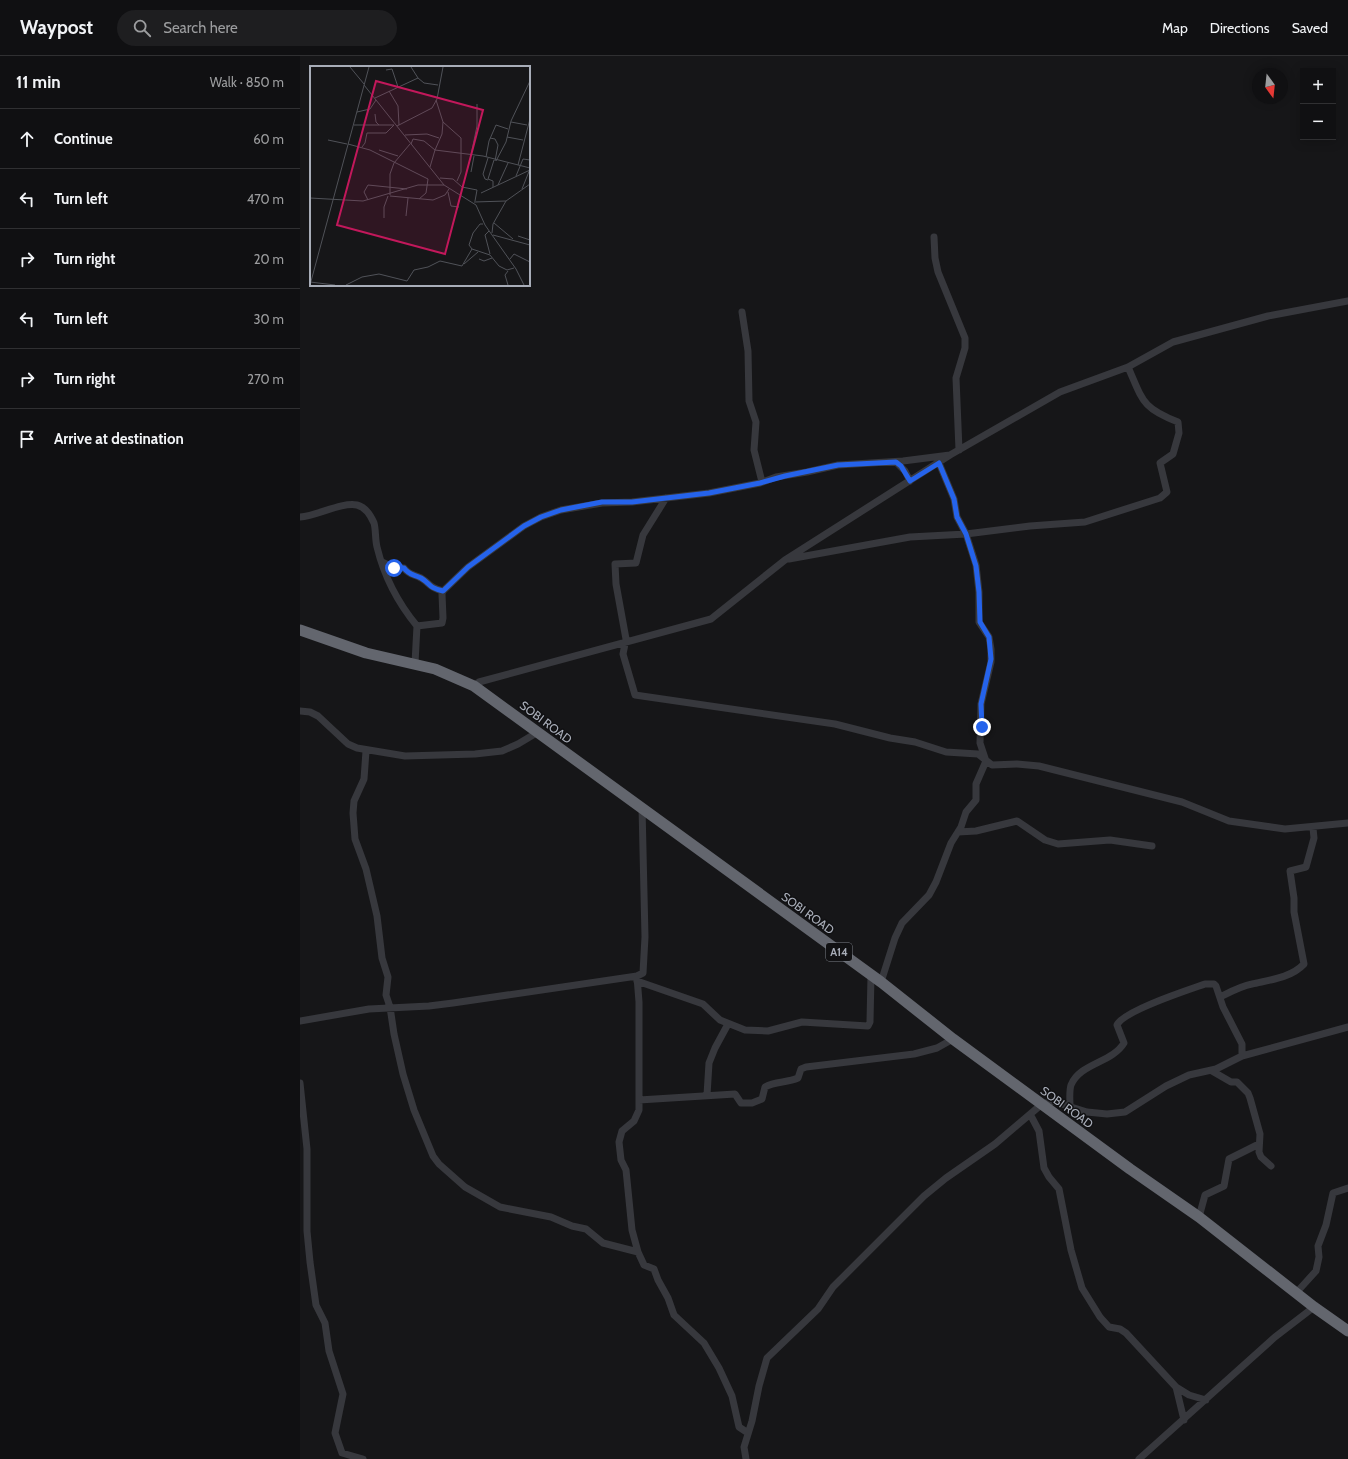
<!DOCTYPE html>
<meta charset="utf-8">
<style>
:root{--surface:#101012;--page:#1e1e20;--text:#f1f3f6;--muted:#9c9d9f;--line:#303032}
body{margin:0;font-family:Cabin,sans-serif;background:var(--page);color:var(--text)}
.controls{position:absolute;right:12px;top:12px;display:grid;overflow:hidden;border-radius:0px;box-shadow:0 2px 10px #0003}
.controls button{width:36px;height:36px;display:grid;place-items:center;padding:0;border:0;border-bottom:1px solid var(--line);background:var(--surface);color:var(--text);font:20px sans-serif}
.compass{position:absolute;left:952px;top:12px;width:36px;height:36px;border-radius:50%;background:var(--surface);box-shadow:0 2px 10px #0003;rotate:165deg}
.stop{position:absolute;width:12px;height:12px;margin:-9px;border:3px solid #2563eb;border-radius:50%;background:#fff}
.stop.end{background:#2563eb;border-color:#fff;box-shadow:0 1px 4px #0008}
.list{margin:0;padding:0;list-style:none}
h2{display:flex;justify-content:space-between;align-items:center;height:52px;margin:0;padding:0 16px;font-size:17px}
h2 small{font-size:13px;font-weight:400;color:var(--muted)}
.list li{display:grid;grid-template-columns:26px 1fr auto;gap:12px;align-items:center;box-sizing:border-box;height:60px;padding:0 16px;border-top:1px solid var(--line)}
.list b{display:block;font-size:15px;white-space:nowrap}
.list em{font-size:13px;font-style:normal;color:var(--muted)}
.icon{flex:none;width:22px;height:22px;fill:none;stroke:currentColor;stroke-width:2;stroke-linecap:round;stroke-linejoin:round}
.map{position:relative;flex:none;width:1048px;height:1403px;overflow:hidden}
header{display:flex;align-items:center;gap:24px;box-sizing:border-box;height:56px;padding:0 20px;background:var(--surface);border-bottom:1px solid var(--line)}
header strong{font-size:19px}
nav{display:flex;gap:22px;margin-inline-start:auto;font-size:14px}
.search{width:280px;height:36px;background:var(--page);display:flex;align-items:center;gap:10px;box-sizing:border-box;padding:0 14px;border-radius:22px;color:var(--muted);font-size:15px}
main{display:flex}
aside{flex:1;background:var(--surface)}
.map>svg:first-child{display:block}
</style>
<header>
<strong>Waypost</strong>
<div class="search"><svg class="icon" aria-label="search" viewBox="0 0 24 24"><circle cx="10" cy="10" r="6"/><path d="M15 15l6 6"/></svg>Search here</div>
<nav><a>Map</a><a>Directions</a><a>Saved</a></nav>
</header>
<main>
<aside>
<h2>11 min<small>Walk · 850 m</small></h2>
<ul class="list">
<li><svg class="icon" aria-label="ahead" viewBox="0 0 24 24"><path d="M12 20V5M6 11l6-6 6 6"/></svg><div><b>Continue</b></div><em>60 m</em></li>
<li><svg class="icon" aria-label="left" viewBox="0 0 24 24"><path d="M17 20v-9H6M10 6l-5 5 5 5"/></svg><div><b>Turn left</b></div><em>470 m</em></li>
<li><svg class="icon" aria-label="right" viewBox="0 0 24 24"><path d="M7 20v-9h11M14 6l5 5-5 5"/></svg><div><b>Turn right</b></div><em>20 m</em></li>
<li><svg class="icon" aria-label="left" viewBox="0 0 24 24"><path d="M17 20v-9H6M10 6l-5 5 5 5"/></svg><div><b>Turn left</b></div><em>30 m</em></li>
<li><svg class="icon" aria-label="right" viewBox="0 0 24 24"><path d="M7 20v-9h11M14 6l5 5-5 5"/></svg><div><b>Turn right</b></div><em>270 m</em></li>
<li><svg class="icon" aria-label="arrive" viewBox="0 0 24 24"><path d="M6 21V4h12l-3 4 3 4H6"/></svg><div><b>Arrive at destination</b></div></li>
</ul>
</aside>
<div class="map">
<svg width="1048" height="1403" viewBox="0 0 1048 1403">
<rect width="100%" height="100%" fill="#161618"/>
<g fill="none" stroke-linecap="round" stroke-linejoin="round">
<!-- minor -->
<path stroke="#37383d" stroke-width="7" d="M634 181 635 202 638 216 665 282V292L656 322 659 394
M442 256 448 295 449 345 456 366 454 394 462 426 465 425
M596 406 605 415 610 425
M366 442 343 479 336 507 315 508 316 528 326 583 323 598 335 639 535 668 590 682 615 686 646 696 678 698 692 709 717 708 739 710 882 746 929 765 985 773 1048 767
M0 461C17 460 41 446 57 449 65 451 71 460 74 467 76 474 75 483 77 491 84 520 98 547 117 570
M489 503 610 481 666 478 730 470 785 466 860 442 867 436 860 407 873 398 879 377 878 366C842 352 843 345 828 311
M82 506 94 512H104C109 519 113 518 121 522 131 528 128 531 143 535
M115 607 117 570 142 567 143 562 142 538 143 535 168 511 224 470 241 461 261 454 302 447 332 446 409 437 460 427 476 421 507 416 538 409 603 405 650 399
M174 630 179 626 411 563 485 504 650 399 760 336 828 311 873 286 968 260 1048 245
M0 655 10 656 18 660 48 688 57 692 105 700 175 698 202 695 218 688 238 676
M66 695 64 723 54 745 53 757 55 783 66 813 77 860 82 902 88 921 86 939 90 951 94 978 103 1018 114 1054 133 1100 139 1108 165 1131 200 1151 251 1161 272 1170 286 1173 303 1187 338 1196 344 1209 354 1213 358 1224 368 1242 374 1259 404 1287 419 1312 432 1340 439 1371 448 1377
M658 776 676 775 717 765 745 784 758 788 810 784 852 790
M337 921 339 946V1054L334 1065 322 1075 319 1086 321 1104 326 1114 332 1174 338 1196
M337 925 403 948 420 964 445 974 468 975 502 966 568 970 570 966 571 920
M581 926 595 882 602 867 629 839 636 826 651 787 661 771 666 756 676 744V728L686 705 680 687 681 648 691 606V593L689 581 679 566V536L676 509 666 478 657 461 654 443 639 407
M920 941C930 936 941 930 952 928 969 924 991 922 1004 908L994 856V842L990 815 1006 811 1014 782 1013 772
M0 965 69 953 129 950 153 947 337 920 343 917 345 881 342 751
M912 1015 931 1026H937L948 1037 950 1042 960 1078 959 1096 961 1101 971 1110
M0 1027 7 1093V1175L10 1206 16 1249 25 1267 29 1295 43 1338 35 1377 42 1397 63 1403
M407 1039 409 1007 415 992 428 968
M339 1044 435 1038 441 1047H452L462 1043 465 1031C475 1025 487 1027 498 1022L501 1013 506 1011 614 998 637 992 653 983
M770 1051C770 1044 769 1035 771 1029 780 1007 812 1007 824 987L817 969C823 955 888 934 905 928H914L916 930 923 951 942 988V1000
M730 1058 739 1075 744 1112 749 1121 759 1133 771 1194 782 1232 800 1261 809 1271 820 1273 826 1277 876 1331 889 1339 906 1344
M899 1161 905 1139 924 1130 929 1103 959 1088
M996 1237 1016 1215 1019 1201 1018 1190 1026 1169 1033 1137 1048 1132
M876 1331 884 1364
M446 1403 444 1391 452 1365 459 1330 467 1302 518 1253 533 1231 624 1140 646 1122 695 1088 742 1048 752 1045 787 1056 807 1058 825 1056 866 1030 889 1019 916 1013 942 1000 1048 971
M839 1403 975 1281 1014 1251"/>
<!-- highway -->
<path stroke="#63666e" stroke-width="11" d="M0 574 66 597 135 613 174 630 581 926 653 983 830 1113 899 1161 1014 1251 1048 1275"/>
</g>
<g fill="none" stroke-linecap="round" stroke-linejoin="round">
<!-- route -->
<path stroke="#2563eb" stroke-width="5" d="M94 512H104C109 519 113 518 121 522 131 528 127 531 143 535L168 511 224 470 241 461 261 454 302 446H332L409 437 460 427 485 420 538 409 596 406 601 410 610 425 639 407 654 443 657 461 666 478 676 510 679 536 680 566 689 581 691 603 681 648 682 671"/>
</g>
<g text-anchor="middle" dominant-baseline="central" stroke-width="3" stroke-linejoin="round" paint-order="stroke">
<!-- shield labels -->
<rect fill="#111113" stroke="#7b7e86" stroke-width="1" x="526" y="887" width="26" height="18" rx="3"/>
<g font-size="11" font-weight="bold" fill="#a8adb8">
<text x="539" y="896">A14</text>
</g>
<!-- street labels -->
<g font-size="12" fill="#a8adb8" stroke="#111113">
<text transform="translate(246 666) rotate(37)">SOBI ROAD</text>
<text transform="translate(508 857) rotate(36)">SOBI ROAD</text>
<text transform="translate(767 1051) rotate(36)">SOBI ROAD</text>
</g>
</g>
<!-- overview -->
<g transform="translate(10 10)">
<rect width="220" height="220" fill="#161618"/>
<path fill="none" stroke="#505258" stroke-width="1" d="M40 1 54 18M76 4 82 3 88 21M108 12 114 17 128 19M54 19 134 119 166 139 175 159 206 203 214 219M79 25 88 40 89 59M65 32 108 12 101 1M126 34 133 56 151 72V106L147 115M47 46 60 43 66 34M65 48 66 56 69 59M201 56 217 59M44 59H84M87 60 122 42 127 33 133 1M95 69 117 68 129 72M197 71 213 74M180 72 185 73 188 79 185 95M18 74 37 78M38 78 60 84 118 113 116 127 109 133M101 78 103 73 114 75 125 84M52 81 55 77 57 67H76L84 59M69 84 88 90M125 84 132 68 133 56M161 89 167 60V38M176 91 179 75 186 59 198 63M178 92 173 108 175 113 178 114M186 95 196 76 201 55 220 15M208 99 220 53M120 101 125 84 173 90 220 102M161 106 164 90M206 110 213 93 220 94M130 112 143 113 152 121 167 124 165 135M188 119 198 97M183 121V115L178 113 184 94M212 123 220 103M138 126 141 140 149 141M171 127 220 104M80 129V108L84 97 100 78M80 130 123 134 135 129 139 123M0 132 53 135 108 119H134M58 134 54 126 58 119 97 123M164 136 196 135M96 150 98 132M74 152V141L78 130M184 157 203 173M179 165 175 169 180 188M182 167 183 158 196 135 220 118M183 169 220 179M208 170 220 174M162 183 159 179 163 167 170 158H173M169 193 174 195 182 192M200 193 204 188 220 196M154 198 168 186M198 205 195 209 198 219M0 216 25 219M0 219 59 1M36 219 52 211 69 208 97 215 104 204 118 201 130 195 152 200 162 183 180 189 189 200 197 204 204 202"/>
<path fill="#c2185b" fill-opacity="0.15" stroke="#c2185b" stroke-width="2" d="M66 15 173 44 135 188 27 159Z"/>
<rect width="220" height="220" fill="none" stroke="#a8adb8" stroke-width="2"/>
</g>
</svg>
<div class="controls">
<button>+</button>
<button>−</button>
</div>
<svg class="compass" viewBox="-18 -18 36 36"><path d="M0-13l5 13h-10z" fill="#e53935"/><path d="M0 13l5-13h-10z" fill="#9c9d9f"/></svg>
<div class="stop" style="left:94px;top:512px"></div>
<div class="stop end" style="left:682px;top:671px"></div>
</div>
</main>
